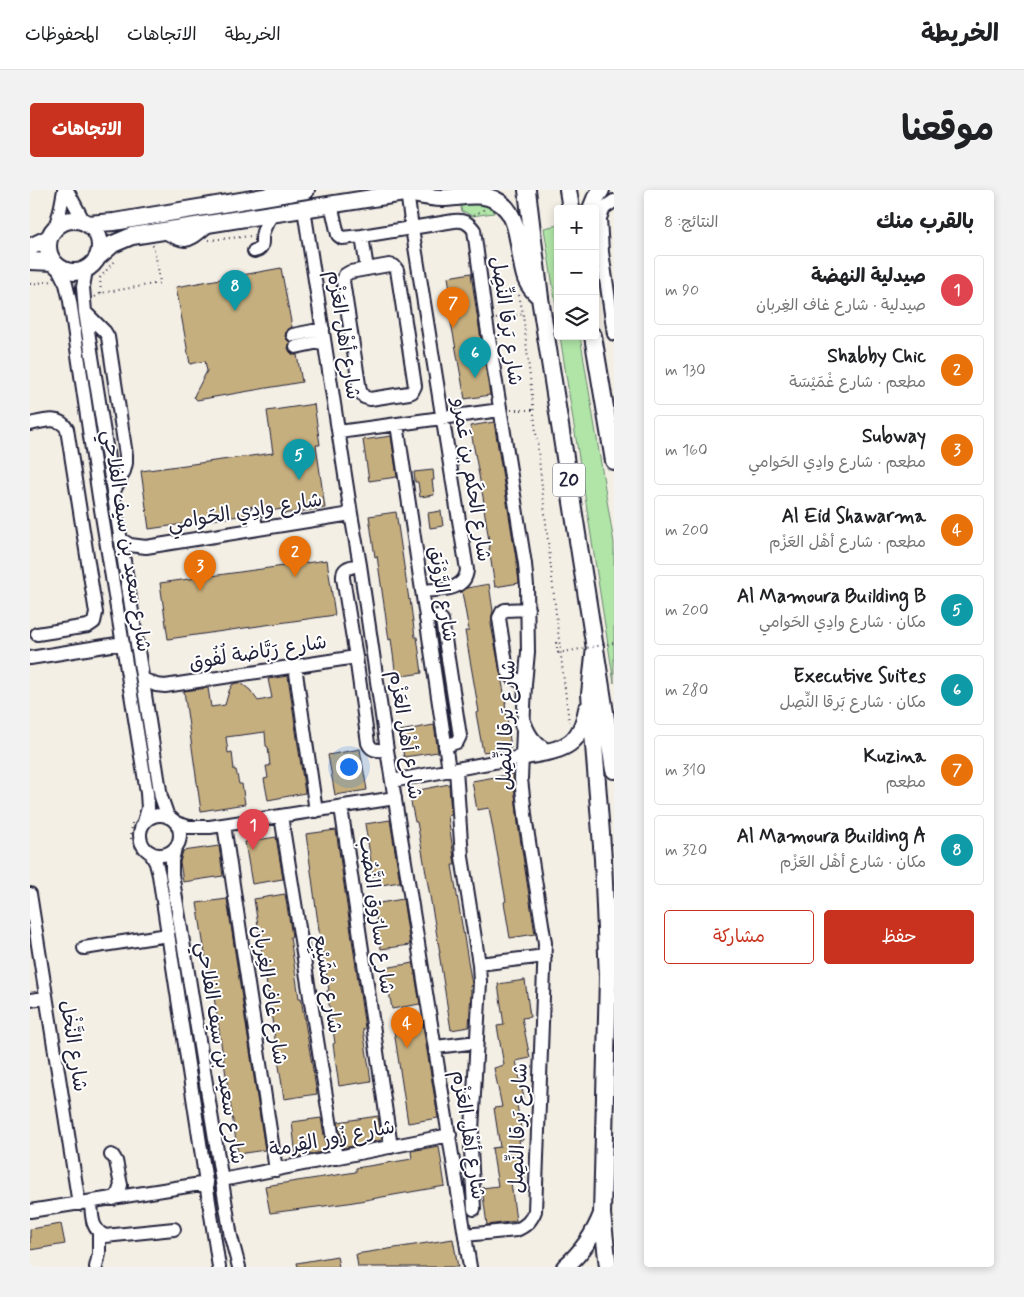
<!DOCTYPE html>
<html lang="ar">
<meta charset="utf-8">
<style>
:root{--surface:#fff;--page:#f2f2f2;--text:#202124;--muted:#757577;--line:#e0e0e0;--accent:#c8321e}
body{margin:0;font-family:Mynerve,"Playpen Sans Arabic",sans-serif;background:var(--page);color:var(--text);direction:rtl}
.controls{position:absolute;right:15px;top:15px;display:grid;overflow:hidden;border-radius:5px;box-shadow:0 2px 8px #0003}
.controls button{width:45px;height:45px;display:grid;place-items:center;padding:0;border:0;border-bottom:1px solid var(--line);background:var(--surface);color:var(--text);font:25px sans-serif}
.you{position:absolute;left:318px;top:576px;width:18px;height:18px;margin:-12px;border:4px solid #fff;border-radius:50%;background:#1a73e8;box-shadow:0 0 0 8px #1a73e833}
.badge{display:grid;place-items:center;width:32px;height:32px;border-radius:50%;background:var(--accent);color:#fff;font-size:16px;font-weight:700}
.pin{position:absolute;translate:-50% -41px;filter:drop-shadow(0 1px 2px #0008)}
.pin::after{content:'';position:absolute;top:26px;width:18px;height:15px;background:inherit;clip-path:polygon(0 0,100% 0,50% 100%)}
.list{margin:0;padding:0;list-style:none}
h2{display:flex;justify-content:space-between;align-items:center;height:65px;margin:0;padding:0 20px;font-size:21px}
h2 small{font-size:16px;font-weight:400;color:var(--muted)}
.list li{display:grid;grid-template-columns:32px 1fr auto;gap:15px;align-items:center;box-sizing:border-box;height:70px;margin:0 10px 10px;padding:0 10px;border:1px solid var(--line);border-radius:5px}
.list b{display:block;font-size:19px;white-space:nowrap}
.list p{margin:0;font-size:16px;white-space:nowrap;color:var(--muted)}
.list em{font-size:16px;font-style:normal;color:var(--muted)}
.actions{display:flex;gap:10px;padding:15px 20px}
.actions a{flex:1;padding:11px 0;border:1px solid var(--accent);border-radius:5px;text-align:center;font-size:18px;color:var(--accent)}
.actions .main{background:var(--accent);color:#fff}
.icon{flex:none;width:28px;height:28px;fill:none;stroke:currentColor;stroke-width:2;stroke-linecap:round;stroke-linejoin:round}
.map{position:relative;flex:none;width:584px;height:1077px;overflow:hidden;direction:ltr;border-radius:5px}
header{display:flex;align-items:center;gap:30px;box-sizing:border-box;height:70px;padding:0 25px;background:var(--surface);border-bottom:1px solid var(--line)}
header strong{font-size:24px}
nav{display:flex;gap:28px;margin-inline-start:auto;font-size:18px}
.intro{display:flex;align-items:center;justify-content:space-between;box-sizing:border-box;height:120px;padding:0 30px}
h1{margin:0;font-size:35px}
.button{padding:12px 22px;border-radius:5px;background:var(--accent);color:#fff;font-size:18px;font-weight:700}
main{display:flex;gap:30px;padding:0 30px}
aside{flex:1;background:var(--surface);border-radius:5px;box-shadow:0 2px 8px #0003}
.map>svg:first-child{display:block}
</style>
<header>
<strong>الخريطة</strong>
<nav><a>الخريطة</a><a>الاتجاهات</a><a>المحفوظات</a></nav>
</header>
<div class="intro"><h1>موقعنا</h1><a class="button">الاتجاهات</a></div>
<main>
<aside>
<h2>بالقرب منك<small>النتائج: 8</small></h2>
<ul class="list">
<li><span class="badge" style="background:#e0444e">1</span><div><b>صيدلية النهضة</b><p>صيدلية · شارع غاف الغِربان</p></div><em>90 m</em></li>
<li><span class="badge" style="background:#e8710a">2</span><div><b>Shabby Chic</b><p>مطعم · شارع غْمَيْسَة</p></div><em>130 m</em></li>
<li><span class="badge" style="background:#e8710a">3</span><div><b>Subway</b><p>مطعم · شارع وادِي الحَوامي</p></div><em>160 m</em></li>
<li><span class="badge" style="background:#e8710a">4</span><div><b>Al Eid Shawarma</b><p>مطعم · شارع أهْل العَزْم</p></div><em>200 m</em></li>
<li><span class="badge" style="background:#0f9aa8">5</span><div><b>Al Mamoura Building B</b><p>مكان · شارع وادِي الحَوامي</p></div><em>200 m</em></li>
<li><span class="badge" style="background:#0f9aa8">6</span><div><b>Executive Suites</b><p>مكان · شارع بَرقا النِّصِل</p></div><em>280 m</em></li>
<li><span class="badge" style="background:#e8710a">7</span><div><b>Kuzina</b><p>مطعم</p></div><em>310 m</em></li>
<li><span class="badge" style="background:#0f9aa8">8</span><div><b>Al Mamoura Building A</b><p>مكان · شارع أهْل العَزْم</p></div><em>320 m</em></li>
</ul>
<div class="actions"><a class="main">حفظ</a><a>مشاركة</a></div>
</aside>
<div class="map">
<svg width="584" height="1077" viewBox="0 0 584 1077">
<rect width="100%" height="100%" fill="#f4efe5"/>
<filter id="ink" filterUnits="userSpaceOnUse"><feTurbulence type="fractalNoise" baseFrequency=".02" numOctaves="2"/><feDisplacementMap in="SourceGraphic" scale="10" xChannelSelector="R" yChannelSelector="G"/><feConvolveMatrix kernelMatrix="1 2 1 2 8 2 1 2 1" color-interpolation-filters="sRGB"/></filter>
<g filter="url(#ink)">
<!-- green -->
<path fill="#b0e5a7" stroke="#698471" d="M430 13 463 14 464 23 442 26 435 22H432Z
M528 35V129L514 38Z
M530 146H550L584 353V493Z"/>
<!-- building -->
<path fill="#c6af7f" stroke="#22223b" d="M251 78 262 137 257 139 255 146 257 150 260 152 258 158 260 162 263 165H267L272 192 167 210 164 207 165 204 177 181 175 171 160 174 146 97Z
M441 83 446 118 460 205 435 209 421 132 425 131 418 87Z
M284 214 290 255H286L295 318 252 324 251 319 232 323 230 319 223 316 219 318 216 321V325L119 339 111 281 243 263 237 221Z
M464 232 487 375 489 393 465 397 459 358H460L454 318H455L440 236Z
M361 246 367 287 339 291 333 250Z
M403 280 404 290H402L404 305 390 307 388 292H385L384 282Z
M411 321 413 336 400 338 398 323Z
M366 322 379 410 380 409 385 447H387L392 483 366 487 361 449 359 450 347 366 345 367 339 326Z
M297 370 305 425 138 449 130 393Z
M459 394 463 421 462 425 461 434 476 513H475L481 558 453 562 446 523 449 522 435 441H439L432 402 437 398Z
M258 486 275 603 238 610 234 589 238 588 236 576H240L238 557 236 556 235 542 196 547 198 563 202 562 204 580H206L209 594H212L215 614 171 621 154 501 178 498 181 517 195 515 199 501 202 495 206 493H211L220 500 228 511 242 508 238 489Z
M404 535 408 562 374 567 369 541Z
M330 559 337 600 305 605 298 565Z
M483 584 488 634 505 744 480 748 474 712 476 711 459 618 447 620 442 591Z
M419 594 421 625 418 626 425 675H422L442 795 440 796 441 801 439 837 421 840 409 763H410L387 632H385L379 602Z
M360 630 370 692 345 696 335 634Z
M306 640 335 838 333 839 341 891 309 896 303 854 305 853 297 801 299 800 290 748 276 644Z
M246 647 253 689 222 694 215 652Z
M189 656 193 686 153 692 150 672 153 661Z
M255 704 262 746 260 747 269 808H271L287 904 254 909 224 709Z
M197 709 235 960 208 964 184 807 182 808 167 713Z
M373 709 380 755 351 759 344 714Z
M383 773 390 814 362 819 355 778Z
M495 790 500 827 492 828 500 868 486 871 494 908 486 909 493 950H489L495 990 481 992 486 1031 457 1035 452 998 468 996 462 958 470 957 464 918 472 917 464 878 474 875 467 836 474 835 468 794Z
M392 830 408 928 378 933 363 834Z
M348 926 352 950 313 958 308 932Z
M291 928 297 961 266 967 262 932Z
M409 956 415 996 318 1013 240 1023 235 996 326 982V978L382 969 381 961Z
M31 1034 35 1054 0 1060V1039Z
M423 1049 428 1077H328L326 1064Z
M307 1066 309 1077H268L267 1073Z"/>
<g fill="none" stroke-linecap="round" stroke-linejoin="round">
<defs>
<path id="minor" d="M37 0 54 32
M377 2 382 38 437 380C435 402 409 399 392 401
M584 11 574 18 570 28 572 62 584 144
M301 14 308 45 312 48 332 46 424 31C433 30 438 32 444 40L456 130 495 374 497 396 498 462 495 494 491 589 496 633 515 753 505 1021C501 1031 496 1036 486 1040L435 1045
M274 19 321 324 330 375 357 560 440 1077
M25 38 30 21 34 0
M133 41C158 56 158 51 179 35
M332 46 337 79
M224 61C236 58 230 51 233 42 235 35 239 29 243 24
M359 75 364 76 367 80 385 196 382 202 379 203 340 209 334 207 330 201 313 91 315 85 320 82Z
M28 78 36 94 40 111 69 307 117 603 118 618 114 632
M56 80 53 97 55 122 131 607 138 627
M55 122 75 142 78 147 96 265V273L94 281 83 303
M263 145 293 139
M266 157 294 151
M0 234C13 231 29 225 37 239L66 423 64 432 58 436 7 444
M367 234 419 580
M309 242 470 220
M224 324 226 339
M90 349 100 355 116 357 321 324
M330 375C321 377 312 377 313 388L326 467 338 553C342 562 349 560 357 560
M396 429 407 426 412 430 430 546 427 552 415 556
M0 468 93 453
M265 476 286 621
M113 489 126 495 135 496 326 467
M495 494 482 487 477 480 469 428 472 422 475 420 498 419
M426 579 432 667 449 774 450 792 441 959 444 1019
M362 591 491 567
M311 617 361 957
M110 645a20 20 0 1 1 40 0a20 20 0 1 1-40 0Z
M251 626 306 968
M146 633 159 637H180L365 608
M194 635 246 980
M145 658 142 671V684L201 1047 209 1077
M120 662 126 673 129 685 189 1077
M0 704 49 1014
M54 758 138 745
M449 774 515 766
M0 810 16 808
M406 857 447 852
M81 965 83 966 86 971 91 995 88 1004 83 1009
M192 990 420 945
M61 1012C62 1026 61 1039 75 1046L144 1039
M0 1021 177 993
M66 1077 69 1064V1043"/>
<path id="major" d="M497 0 510 108 584 580
M538 0 541 19
M382 4C392 6 402 8 412 8 427 8 443 3 458 7 494 17 486 62 496 89 499 96 504 102 510 107
M561 19 565 9 571 0
M18 56a26 26 0 1 1 52 0a26 26 0 1 1-52 0Z
M57 34 84 32 276 0
M0 57 19 48
M68 67 83 54 102 46 393 0
M0 71 23 72
M563 146 584 271
M565 456 560 504 573 669 578 788 572 1024 578 1077
M493 534C498 547 504 555 516 562
M491 567C528 559 549 562 557 519
M535 1077C552 1062 564 1045 572 1024"/>
</defs>
<!-- minor casing -->
<use href="#minor" stroke="#22223b" stroke-width="16"/>
<!-- major casing -->
<use href="#major" stroke="#22223b" stroke-width="20"/>
<!-- path -->
<path stroke="#22223b" stroke-width="2" stroke-dasharray="1 4" stroke-linecap="butt" d="M444 25 455 19
M179 50 222 46
M0 94 22 91
M71 103 70 88 84 71
M489 105 493 124 527 433 539 532
M65 107 71 103 130 93 128 77 123 55
M466 129 493 124
M481 220H504
M528 463 526 453H529
M102 633 101 649 109 664"/>
<!-- minor -->
<use href="#minor" stroke="#fff" stroke-width="12"/>
<!-- major -->
<use href="#major" stroke="#fff" stroke-width="16"/>
<!-- path-bridge -->
<path stroke="#22223b" stroke-width="2" stroke-dasharray="1 4" stroke-linecap="butt" d="M528 463 584 453"/>
</g>
</g>
<g text-anchor="middle" dominant-baseline="central" stroke-width="4" stroke-linejoin="round" paint-order="stroke">
<!-- shield labels -->
<rect fill="#fff" stroke="#646476" stroke-width="1" x="523" y="273.5" width="32" height="33" rx="4"/>
<g font-size="19" font-weight="bold" fill="#22223b">
<text x="539" y="290">20</text>
</g>
<!-- street labels -->
<g font-size="20" fill="#22223b" stroke="#fff">
<text transform="translate(476 131) rotate(82)">شارع بَرقا النِّصِل</text>
<text transform="translate(313 145) rotate(81)">شارع أهْل العَزْم</text>
<text transform="translate(441 290) rotate(81)">شارع الحكَم بن عَمرو</text>
<text transform="translate(215 322) rotate(-9)">شارع وادِي الحَوامي</text>
<text transform="translate(96 351) rotate(81)">شارع سعيد بن سيف الفلاحي</text>
<text transform="translate(412 404) rotate(81)">شارع الرَّوْنَق</text>
<text transform="translate(228 463) rotate(-9)">شارع رَبَّاضة لُفُوق</text>
<text transform="translate(477 535) rotate(-88)">شارع بَرقا النِّصِل</text>
<text transform="translate(375 545) rotate(81)">شارع أهْل العَزْم</text>
<text transform="translate(346 725) rotate(82)">شارع سارُوق النَّصُب</text>
<text transform="translate(297 794) rotate(81)">شارع مْشَيْبِع</text>
<text transform="translate(239 805) rotate(81)">شارع غاف الغِربان</text>
<text transform="translate(43 856) rotate(81)">شارع النَّخْل</text>
<text transform="translate(190 863) rotate(81)">شارع سعيد بن سيف الفلاحي</text>
<text transform="translate(489 938) rotate(-88)">شارع بَرقا النِّصِل</text>
<text transform="translate(438 945) rotate(81)">شارع أهْل العَزْم</text>
<text transform="translate(302 949) rotate(-11)">شارع زُور القِرمة</text>
</g>
</g>
</svg>
<div class="controls">
<button>+</button>
<button>−</button>
<button><svg class="icon" aria-label="layers" viewBox="0 0 24 24"><path d="M12 4l9 5-9 5-9-5zM3 14l9 5 9-5"/></svg></button>
</div>
<div class="you"></div>
<div class="pin badge" style="left:223px;top:660px;background:#e0444e">1</div>
<div class="pin badge" style="left:265px;top:387px;background:#e8710a">2</div>
<div class="pin badge" style="left:170px;top:401px;background:#e8710a">3</div>
<div class="pin badge" style="left:377px;top:858px;background:#e8710a">4</div>
<div class="pin badge" style="left:269px;top:290px;background:#0f9aa8">5</div>
<div class="pin badge" style="left:445px;top:188px;background:#0f9aa8">6</div>
<div class="pin badge" style="left:423px;top:138px;background:#e8710a">7</div>
<div class="pin badge" style="left:205px;top:121px;background:#0f9aa8">8</div>
</div>
</main>
